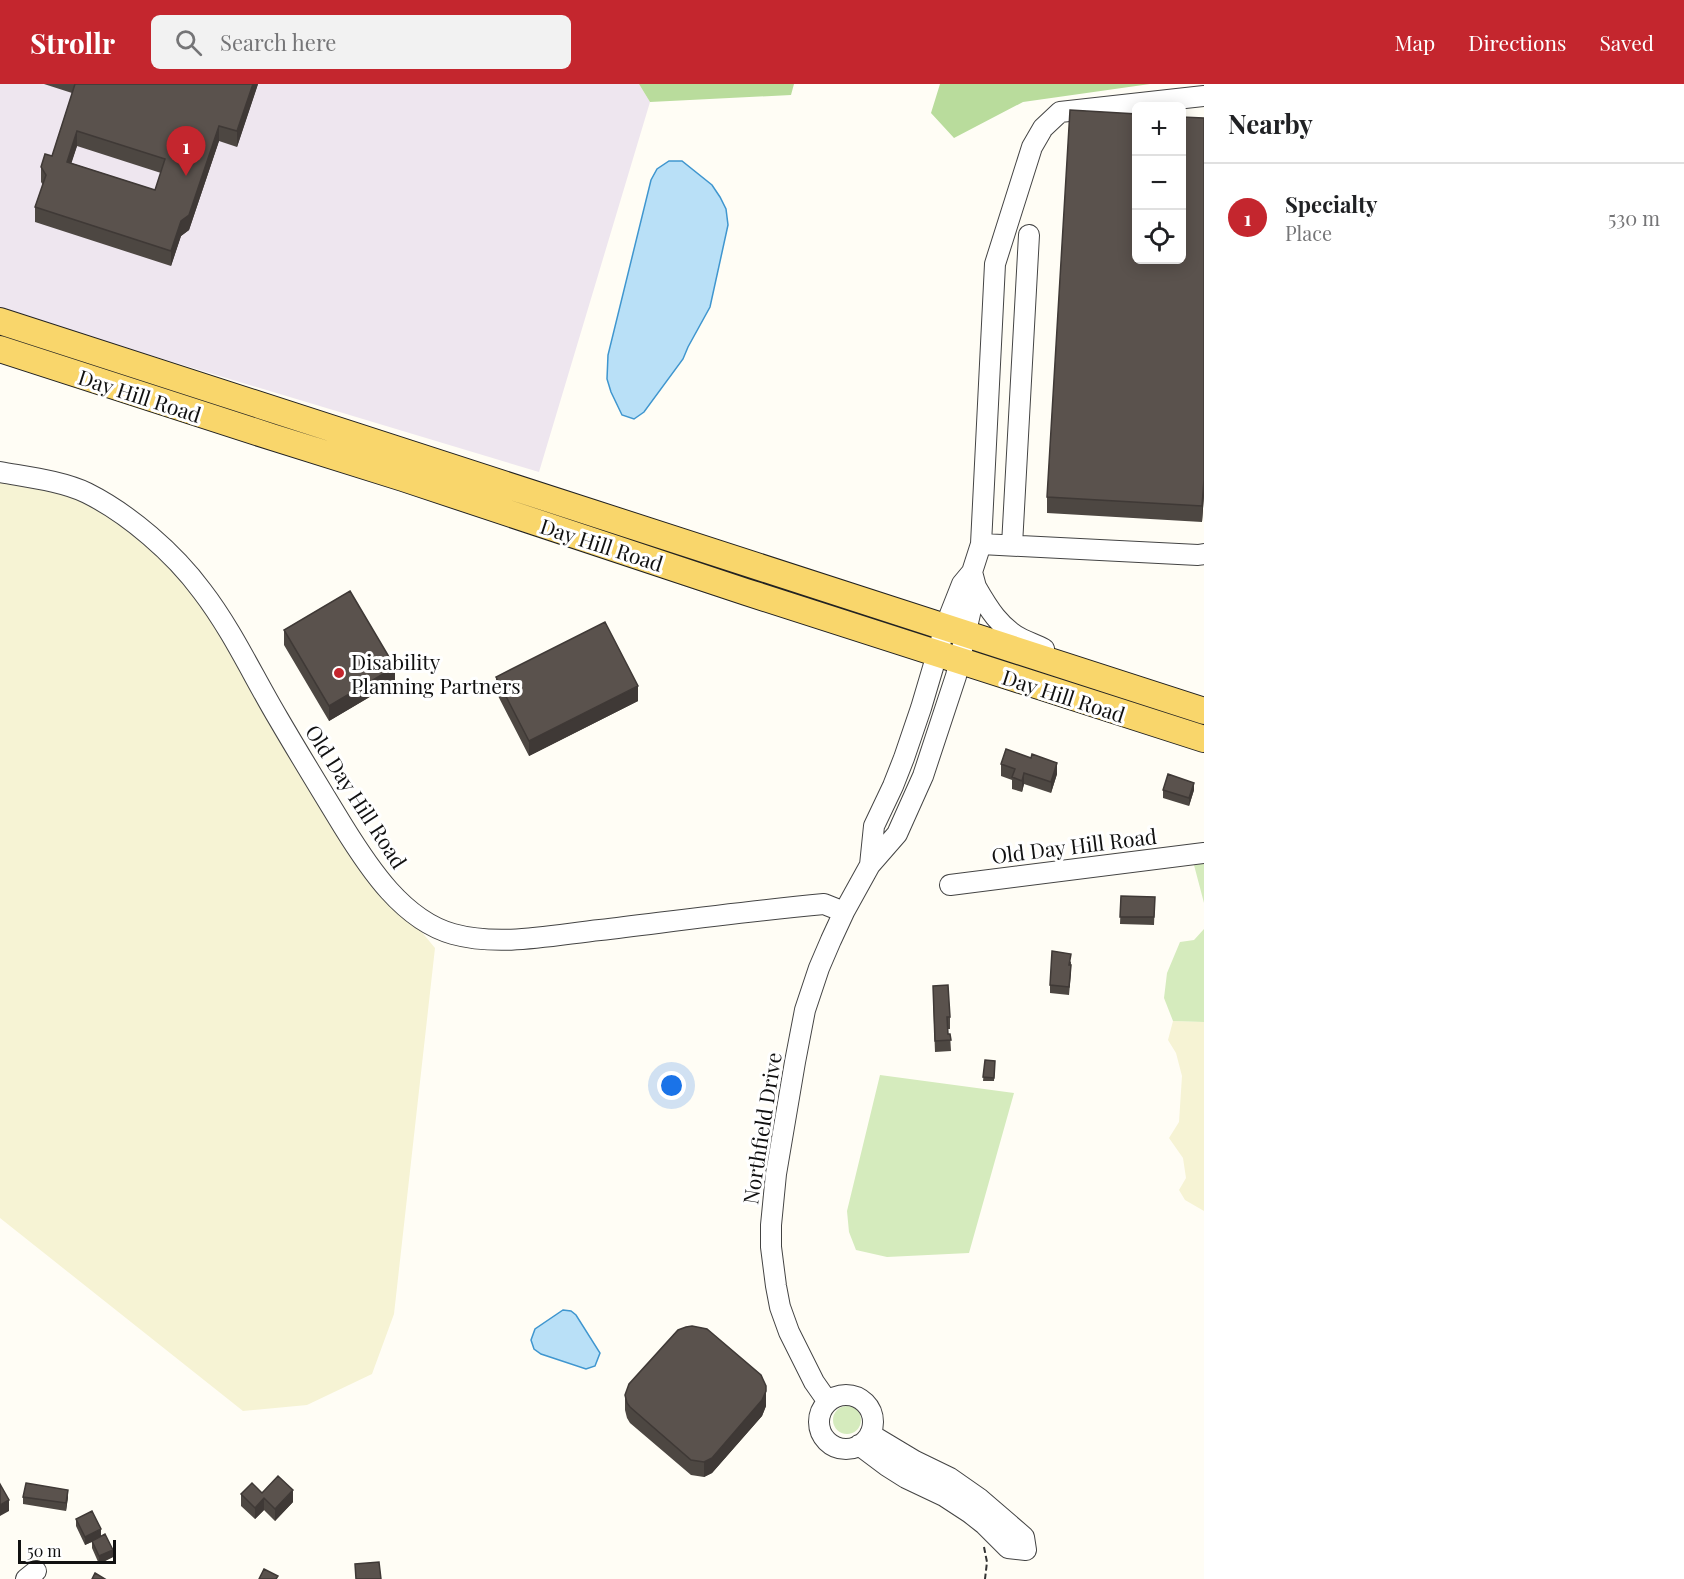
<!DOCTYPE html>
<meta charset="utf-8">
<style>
:root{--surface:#fff;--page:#f2f2f2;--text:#202124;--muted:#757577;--line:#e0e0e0;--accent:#c4262e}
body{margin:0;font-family:"Playfair Display",serif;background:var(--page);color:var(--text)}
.controls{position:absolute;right:18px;top:18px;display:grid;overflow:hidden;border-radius:9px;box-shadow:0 3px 15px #0003}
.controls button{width:54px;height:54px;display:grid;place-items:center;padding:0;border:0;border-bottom:2px solid var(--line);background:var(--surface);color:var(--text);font:30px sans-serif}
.scale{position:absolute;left:18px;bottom:15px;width:98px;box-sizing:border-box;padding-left:6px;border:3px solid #111;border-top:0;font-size:16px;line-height:21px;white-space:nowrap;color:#111;-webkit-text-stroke:4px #fff;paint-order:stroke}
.you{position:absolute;left:672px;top:1002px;width:21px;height:21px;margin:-15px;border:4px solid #fff;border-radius:50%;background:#1a73e8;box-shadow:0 0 0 9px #1a73e833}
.badge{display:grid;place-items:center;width:39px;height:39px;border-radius:50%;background:var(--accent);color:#fff;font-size:20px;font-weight:700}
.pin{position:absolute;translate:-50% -50px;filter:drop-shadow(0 2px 3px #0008)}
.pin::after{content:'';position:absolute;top:32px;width:21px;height:18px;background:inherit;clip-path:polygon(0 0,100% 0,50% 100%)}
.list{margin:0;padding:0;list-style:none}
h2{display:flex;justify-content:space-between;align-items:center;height:78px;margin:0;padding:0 24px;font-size:26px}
h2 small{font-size:20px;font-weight:400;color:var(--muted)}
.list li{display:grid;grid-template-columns:39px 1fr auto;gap:18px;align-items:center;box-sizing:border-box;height:108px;padding:0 24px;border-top:2px solid var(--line)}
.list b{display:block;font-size:22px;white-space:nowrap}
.list p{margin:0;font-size:20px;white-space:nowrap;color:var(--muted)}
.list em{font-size:20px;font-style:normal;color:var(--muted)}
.icon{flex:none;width:33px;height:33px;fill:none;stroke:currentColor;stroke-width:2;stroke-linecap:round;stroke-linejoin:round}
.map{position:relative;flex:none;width:1204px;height:1495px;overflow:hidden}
header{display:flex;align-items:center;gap:36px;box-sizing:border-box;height:84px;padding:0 30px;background:var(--accent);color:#fff}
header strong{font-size:28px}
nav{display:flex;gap:33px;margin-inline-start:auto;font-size:21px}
.search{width:420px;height:54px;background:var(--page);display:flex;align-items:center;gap:15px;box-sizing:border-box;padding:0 21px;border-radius:9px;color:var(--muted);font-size:22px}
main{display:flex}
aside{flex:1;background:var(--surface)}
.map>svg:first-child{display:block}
</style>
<header>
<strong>Strollr</strong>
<div class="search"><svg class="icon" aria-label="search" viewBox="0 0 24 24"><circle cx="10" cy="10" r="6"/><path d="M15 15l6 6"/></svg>Search here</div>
<nav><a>Map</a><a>Directions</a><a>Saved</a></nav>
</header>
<main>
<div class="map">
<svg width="1204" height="1495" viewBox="0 0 1204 1495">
<rect width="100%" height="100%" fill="#fffdf5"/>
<!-- industrial -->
<path fill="#eee6ef" d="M0 0H639L650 18 539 388 0 226Z"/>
<!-- farmland -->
<path fill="#f6f3d4" d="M0 394 84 412 180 490 262 615 356 769 435 864 394 1230 372 1290 307 1321 243 1327 0 1134Z
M1173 937 1204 938V1127L1185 1116 1179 1106 1186 1094 1183 1074 1169 1054 1179 1038 1182 992 1176 969 1168 956Z"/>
<!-- green -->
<path fill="#d5ebbd" d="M1204 779V819L1194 781Z
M1204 845V938L1173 937 1164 914 1167 889 1180 858 1194 856Z
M880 991 1014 1009 969 1169 887 1173 856 1166 849 1148 847 1127Z
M833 1336a14 14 0 1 1 28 0a14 14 0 1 1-28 0Z"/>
<!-- forest -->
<path fill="#b9dc9c" d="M639 0H794L791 11 650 18Z
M940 0H1150L1023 18 954 54 931 29Z"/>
<!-- water -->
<path fill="#b9e0f7" stroke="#3f96cf" stroke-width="1.5" d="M669 77H682L712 101 720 113 726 125 728 141 710 223 688 263 683 275 644 328 634 335 622 331 611 308 607 295 608 271 651 96 657 85Z
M563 1226 571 1227 576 1231 600 1269 595 1282 586 1285 541 1270 534 1265 531 1256 535 1245Z"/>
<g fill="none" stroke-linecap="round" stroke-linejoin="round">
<defs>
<path id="minor" d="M0 388C27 393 62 397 87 409 129 430 174 469 202 507 232 546 253 592 278 634 299 670 321 706 343 742 369 784 403 836 453 850 500 863 553 851 600 846 675 837 749 827 824 820L844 828
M981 460 1198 471 1204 470
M1012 461 1029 151
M972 488 981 460 995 180 1032 63 1043 44 1060 28 1204 12
M976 503C988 524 1000 544 1022 555 1030 559 1037 561 1044 565
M950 801 1204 769
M819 1338a27 27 0 1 1 54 0a27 27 0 1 1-54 0Z
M828 1318 814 1298 789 1248 780 1223 776 1202 771 1163V1141L776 1090 795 978 805 926 819 884 831 856 844 828 870 781 897 750 923 692 956 592 976 503 972 488 962 500 945 543 921 624 904 674 893 702 874 742 870 781
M859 1361 887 1382 906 1394 944 1412 970 1429 984 1440 1008 1464 1026 1466 1024 1453 980 1415 950 1394 915 1377 870 1350
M26 1495 36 1487"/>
<path id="major" d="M0 237 1204 627
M0 265 272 353 403 394 746 508 1204 655"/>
</defs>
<!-- minor casing -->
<use href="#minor" stroke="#444" stroke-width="22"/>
<!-- major casing -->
<use href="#major" stroke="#222" stroke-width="28"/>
<!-- path -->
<path stroke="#333" stroke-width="2" stroke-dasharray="6 3" stroke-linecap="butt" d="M815 1328C813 1351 823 1368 847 1370
M984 1463 987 1478 985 1495"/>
<!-- minor -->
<use href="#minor" stroke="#fff" stroke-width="20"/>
<!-- major -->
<use href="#major" stroke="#f9d66b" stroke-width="26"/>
</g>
<!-- wall -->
<path fill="#4d4742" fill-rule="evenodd" d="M44 0H258L237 63 219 57 189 146 181 152 171 182 35 138V123L43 101 41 98V83L52 72 72 9ZM77 62 161 89 155 106 71 79Z
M1204 34V411L1202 438 1047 429V413Z
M284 546 395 598 329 637 284 561Z
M496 593 638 617 529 672 496 608Z
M1001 680 1057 690 1051 709 1024 700 1022 708 1012 705V696L1001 692Z
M1163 706H1194L1189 722 1163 714Z
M1121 812 1155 813 1154 841 1120 840Z
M1071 877V889L1069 911 1050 909V901Z
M933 913 950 933V945H948V950H950L951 967 935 968Z
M985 976 995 977 994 997H983Z
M625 1311 766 1322 762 1332 712 1389 704 1393 691 1391 630 1339 627 1334 625 1326Z
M262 1409 293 1418 275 1437 264 1426 255 1435 241 1422V1410Z
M23 1413H68L66 1427 23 1420Z
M76 1435 101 1452 113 1473 99 1480 92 1464V1458L85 1461 76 1442Z"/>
<!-- shaded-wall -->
<path fill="#3f3936" d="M253 0H258L237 63V47Z
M219 42V57L189 146 181 152 171 182V167L181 137Z
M77 47V62L67 93V78Z
M1204 396V411L1202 438V422Z
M395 583V598L329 637V622Z
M638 602V617L529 672V657Z
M1057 679V690L1051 709V698Z
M1024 689V700L1022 708V697Z
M1194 699V706L1189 722V714Z
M766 1307V1322L762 1332 712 1389 704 1393V1378Z
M68 1406V1413L66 1427V1419Z
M293 1406V1418L275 1437V1425Z
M264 1414V1426L255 1435V1424Z
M9 1416V1427L0 1432V1421Z
M101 1445V1453L85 1461V1453Z
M113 1466V1473L99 1480V1472Z"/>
<!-- building -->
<path fill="#5a524d" stroke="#3f3936" stroke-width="1.5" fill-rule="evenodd" d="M75 0H253L237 47 219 42 189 131 181 137 171 167 35 123 46 91 41 83 45 70 52 72ZM77 47 165 75 155 106 67 78Z
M1070 26 1137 30V176H1182V33L1204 34V396L1202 422 1047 413Z
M350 507 395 583 329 622 284 546Z
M605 538 638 602 529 657 496 593Z
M1006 665 1031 674 1032 670 1057 679 1051 698 1024 689 1022 697 1012 693 1015 685 1001 680Z
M1168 690 1194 699 1189 714 1163 706Z
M1121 812 1155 813 1154 833H1120Z
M1052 867 1071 870 1069 881H1071L1069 903 1050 901Z
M948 901 950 933H947L948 950H950L951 956 935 957 933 902Z
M985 976 995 977 994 994 983 993Z
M692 1242 707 1245 713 1250 761 1291 766 1302V1307L762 1316 712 1374 704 1378 691 1376 630 1323 627 1319 625 1311 629 1300 678 1246 686 1243Z
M278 1392 293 1406 275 1425 264 1414 255 1424 241 1410 252 1399 262 1409Z
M26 1399 68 1406 66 1419 23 1413Z
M0 1400 9 1416 0 1421Z
M92 1427 101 1445 85 1453 76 1435Z
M105 1450 113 1466 99 1472 92 1457Z
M379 1478 381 1495H356L355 1480Z
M264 1485 278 1492 276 1495H259Z
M95 1489 105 1495H92Z"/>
<!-- markers -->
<circle fill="#c4262e" stroke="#fff" stroke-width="2" cx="339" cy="589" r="6"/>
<g text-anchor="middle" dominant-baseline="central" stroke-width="6" stroke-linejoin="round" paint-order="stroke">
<!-- street labels -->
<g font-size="21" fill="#111" stroke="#fff">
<text transform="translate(140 311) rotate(18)">Day Hill Road</text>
<text transform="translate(602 460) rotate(18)">Day Hill Road</text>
<text transform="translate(1064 611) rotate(18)">Day Hill Road</text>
<text transform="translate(357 712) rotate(57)">Old Day Hill Road</text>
<text transform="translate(1074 761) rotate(-7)">Old Day Hill Road</text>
<text transform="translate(761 1044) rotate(-81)">Northfield Drive</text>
</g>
<!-- poi labels -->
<g font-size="21" fill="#111" stroke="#fff" text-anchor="start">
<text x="351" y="577">Disability<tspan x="351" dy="24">Planning Partners</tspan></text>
</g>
</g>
</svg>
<div class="controls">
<button>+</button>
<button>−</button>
<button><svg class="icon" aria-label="locate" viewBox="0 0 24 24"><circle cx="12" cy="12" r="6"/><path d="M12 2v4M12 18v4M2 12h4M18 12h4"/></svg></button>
</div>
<div class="scale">50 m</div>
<div class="you"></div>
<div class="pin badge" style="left:186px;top:92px">1</div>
</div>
<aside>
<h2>Nearby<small></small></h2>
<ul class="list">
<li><span class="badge">1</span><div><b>Specialty</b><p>Place</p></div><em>530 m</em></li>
</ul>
</aside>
</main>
